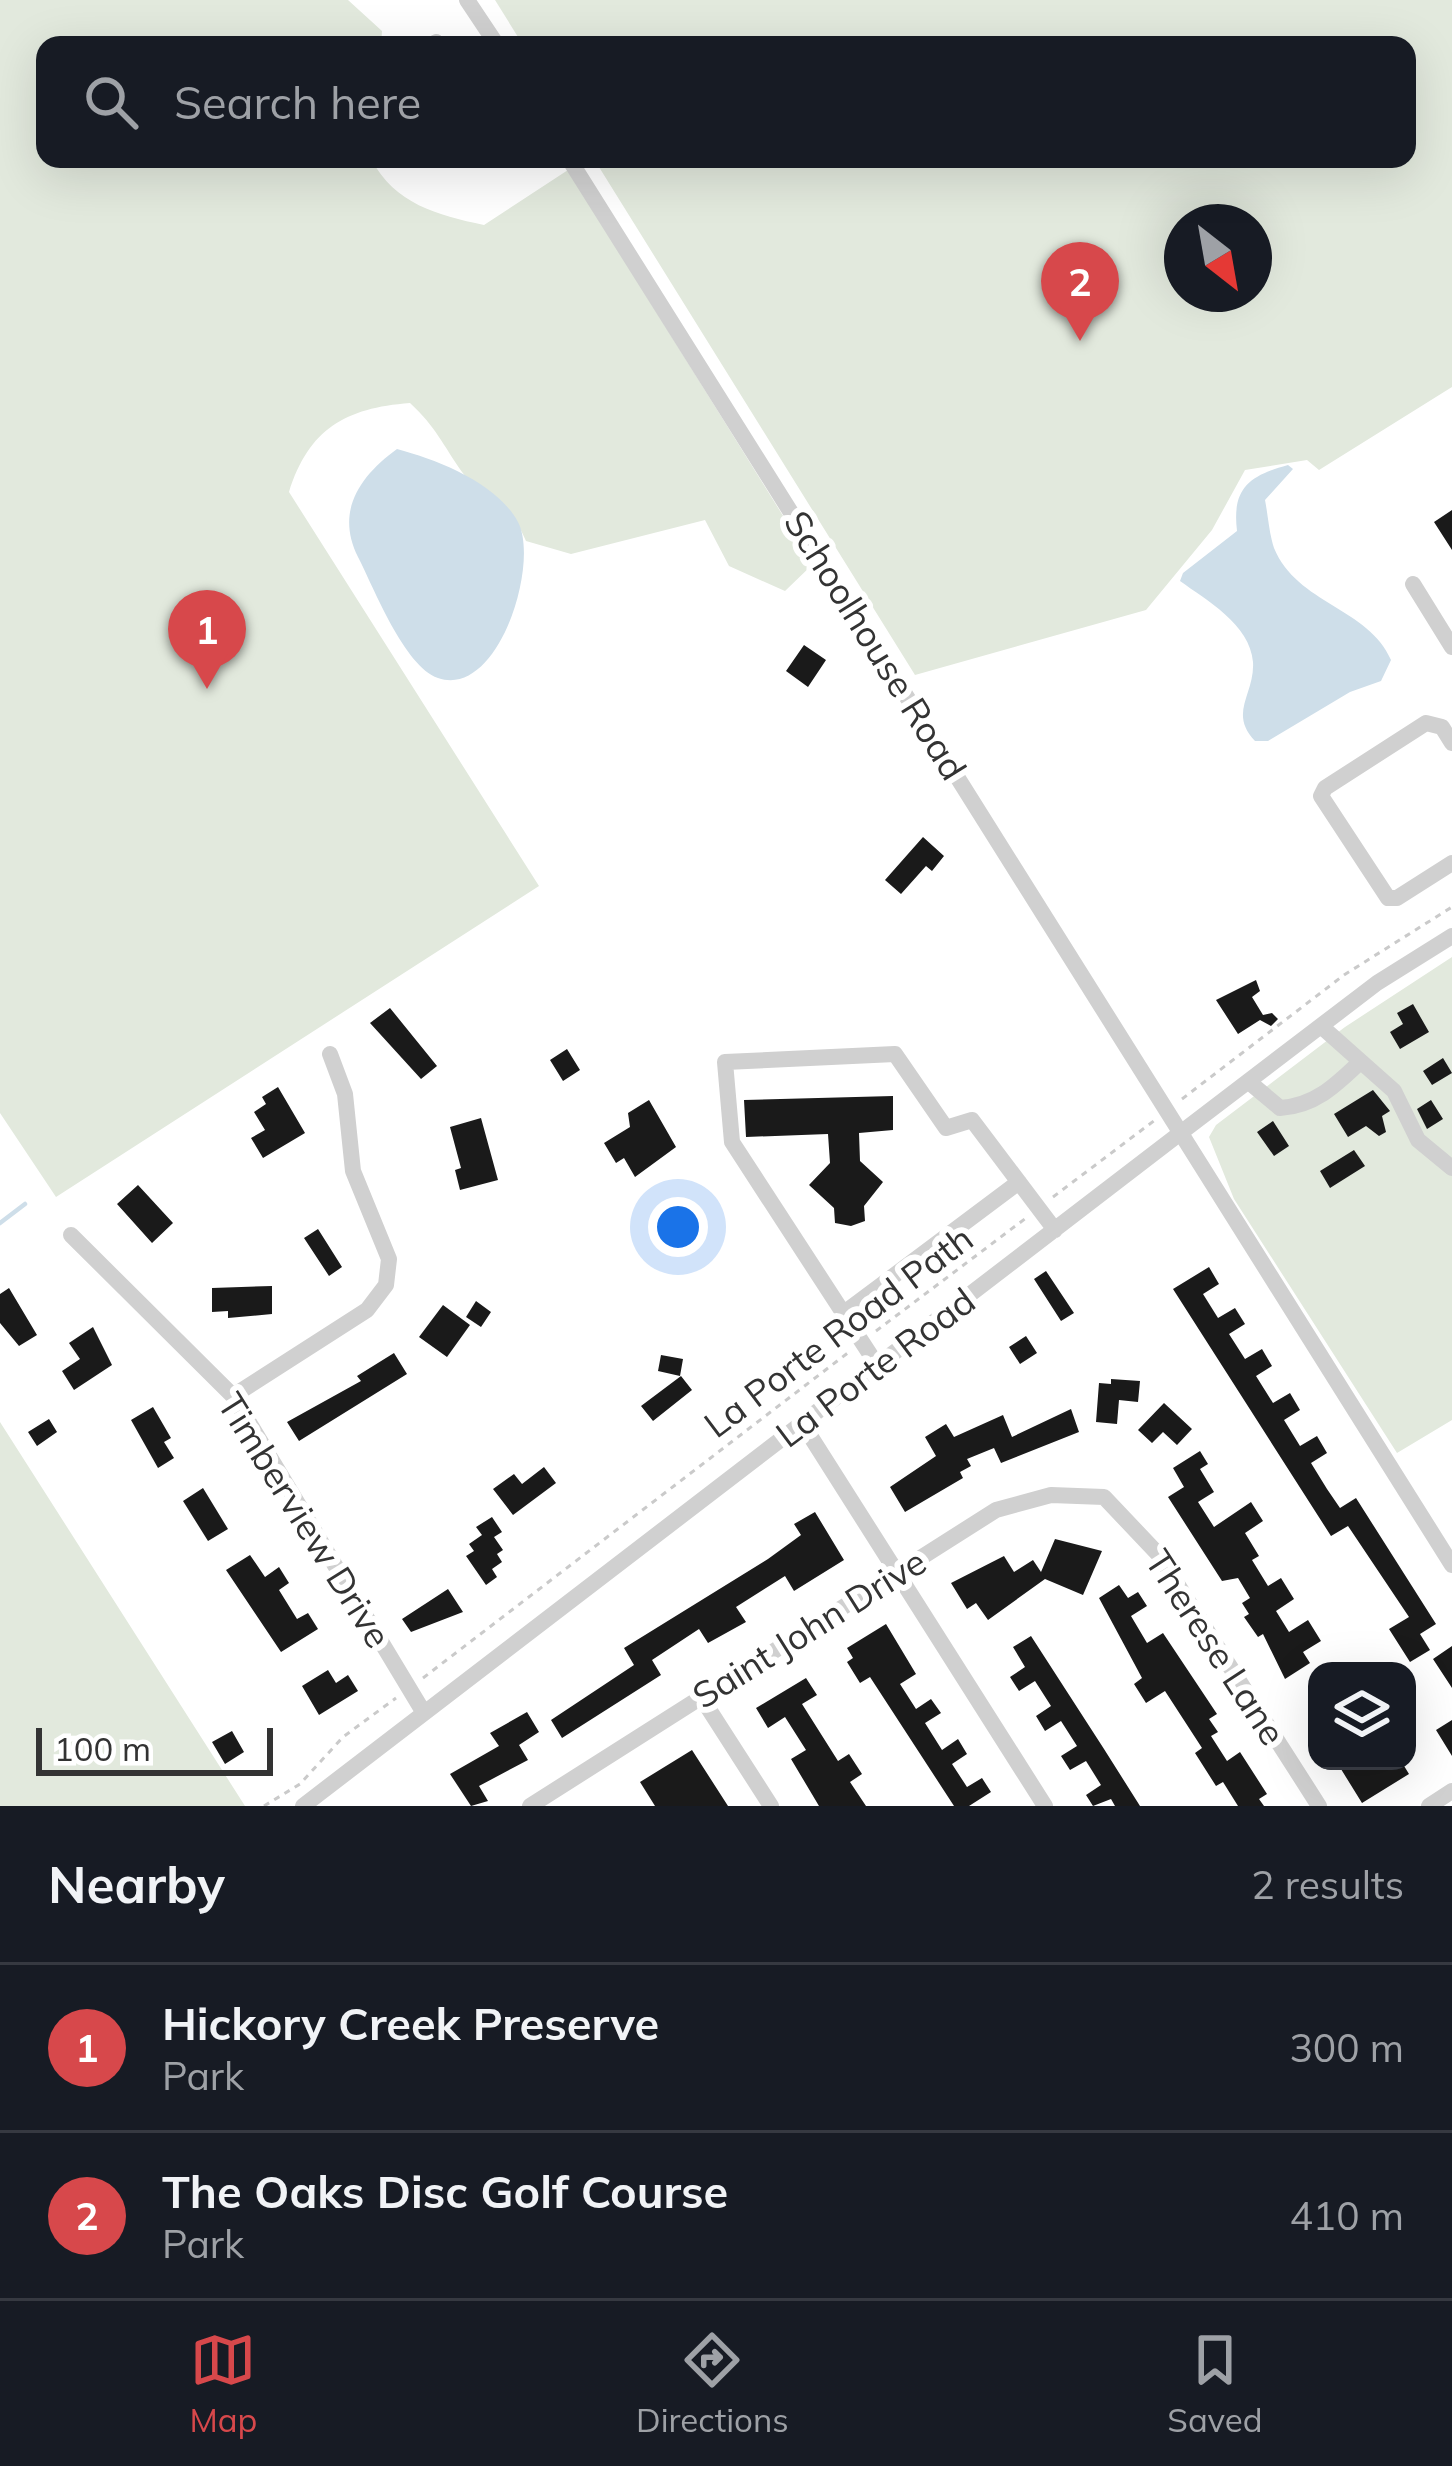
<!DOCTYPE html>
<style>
:root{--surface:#171b24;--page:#242831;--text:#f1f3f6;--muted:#9ea1a6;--line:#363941;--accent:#d7484b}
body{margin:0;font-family:Mulish,sans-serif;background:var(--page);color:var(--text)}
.controls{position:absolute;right:36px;bottom:36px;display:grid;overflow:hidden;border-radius:24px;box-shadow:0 12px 48px #0002}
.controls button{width:108px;height:108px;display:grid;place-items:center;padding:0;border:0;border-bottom:3px solid var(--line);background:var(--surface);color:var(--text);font:60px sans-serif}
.compass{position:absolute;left:1164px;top:204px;width:108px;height:108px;border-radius:50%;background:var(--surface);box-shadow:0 12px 48px #0002;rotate:149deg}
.scale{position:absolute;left:36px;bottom:30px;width:237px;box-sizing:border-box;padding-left:12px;border:6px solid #333;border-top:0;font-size:33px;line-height:42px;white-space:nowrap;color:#333;-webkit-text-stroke:9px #fff;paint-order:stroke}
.you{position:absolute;left:678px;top:1227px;width:42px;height:42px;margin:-30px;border:9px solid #fff;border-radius:50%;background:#1a73e8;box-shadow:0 0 0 18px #1a73e833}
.badge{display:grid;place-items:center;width:78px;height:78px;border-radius:50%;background:var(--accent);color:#fff;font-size:39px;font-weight:700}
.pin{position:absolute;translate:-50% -99px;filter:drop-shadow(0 3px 6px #0008)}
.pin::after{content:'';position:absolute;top:63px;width:42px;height:36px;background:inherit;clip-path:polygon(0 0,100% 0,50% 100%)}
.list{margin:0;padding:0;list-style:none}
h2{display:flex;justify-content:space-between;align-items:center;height:156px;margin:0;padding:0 48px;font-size:51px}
h2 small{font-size:39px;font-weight:400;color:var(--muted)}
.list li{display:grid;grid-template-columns:78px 1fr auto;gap:36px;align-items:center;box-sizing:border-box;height:168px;padding:0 48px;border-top:3px solid var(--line)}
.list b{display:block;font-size:45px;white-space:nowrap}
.list p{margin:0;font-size:39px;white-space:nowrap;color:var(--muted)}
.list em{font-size:39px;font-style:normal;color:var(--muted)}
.icon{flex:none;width:66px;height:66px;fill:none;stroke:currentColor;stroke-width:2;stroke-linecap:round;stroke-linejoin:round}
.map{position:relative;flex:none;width:1452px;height:1806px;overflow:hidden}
.search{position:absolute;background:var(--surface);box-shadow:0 12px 48px #0002;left:36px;right:36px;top:36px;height:132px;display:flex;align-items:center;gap:30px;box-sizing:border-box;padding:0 42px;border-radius:24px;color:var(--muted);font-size:45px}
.sheet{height:492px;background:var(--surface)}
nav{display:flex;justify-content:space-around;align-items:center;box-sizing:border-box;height:168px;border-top:3px solid var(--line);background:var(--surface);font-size:33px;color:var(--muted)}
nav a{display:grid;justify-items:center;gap:6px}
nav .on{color:var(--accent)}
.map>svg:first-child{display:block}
</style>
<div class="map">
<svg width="1452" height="1806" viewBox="0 0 1452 1806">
<rect width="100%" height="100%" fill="#fff"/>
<!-- green -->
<path fill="#e2e9dd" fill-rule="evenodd" d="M0 0H348L382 31 381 45H45V159H371C395 204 437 215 484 225L568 170 813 564 785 591 729 566 705 520 571 554 526 541C505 491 485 503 462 472 443 445 436 427 410 403 345 408 309 429 289 492L539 886 56 1197 0 1113Z
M495 0H1452V387L1319 470 1307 460 1245 470 1212 530 1146 610 915 675 594 159H1407V45H523ZM1254 222V294H1182V222Z
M1452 957V1420L1397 1453 1234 1199 1209 1137 1216 1125 1345 1027Z
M0 1422 245 1806H0Z"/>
<!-- water -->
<path fill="#cedee9" d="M397 449C438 460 497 483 518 522 540 564 498 699 438 678 404 666 374 588 358 557 335 511 360 476 397 449Z
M1288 465 1293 469 1265 500C1268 515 1269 533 1274 548 1297 604 1369 608 1391 660L1381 681 1350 692 1268 741H1255C1228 713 1255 694 1253 662 1250 624 1206 600 1180 581L1183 573 1237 531C1232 489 1248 476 1288 465Z"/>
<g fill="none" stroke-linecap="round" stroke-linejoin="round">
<!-- stream -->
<path stroke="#cedee9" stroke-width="4.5" d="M0 1223 25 1204"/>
</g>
<!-- building -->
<path fill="#1a1a1a" d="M1452 510V550L1434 522Z
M804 645 826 660 808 687 786 671Z
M923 837 944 856 932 871 926 866 901 894 885 880Z
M1256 980 1260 991 1252 997 1263 1015 1272 1013 1278 1019 1271 1026 1260 1020 1238 1034 1216 1000Z
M1413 1004 1429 1032 1400 1049 1390 1032 1403 1024 1397 1013Z
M390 1008 437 1066 421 1079 370 1023Z
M567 1049 580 1070 563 1081 550 1060Z
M1443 1058 1452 1073 1432 1085 1423 1071Z
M278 1087 305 1133 263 1158 251 1138 265 1130 254 1112 266 1104 262 1097Z
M1373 1090 1390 1111 1382 1116 1386 1132 1379 1136 1366 1126 1348 1137 1334 1114Z
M893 1096V1130L859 1133 860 1161 883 1182 864 1206 865 1221 851 1226 835 1223 834 1208 809 1185 830 1163 828 1134 746 1137 744 1100Z
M649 1100 676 1147 635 1177 624 1158 616 1163 604 1143 630 1127 628 1113Z
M1431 1100 1443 1119 1427 1129 1417 1109Z
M481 1118 498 1180 460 1190 455 1170 461 1168 450 1127Z
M1273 1121 1289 1146 1274 1156 1257 1132Z
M1354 1150 1365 1166 1330 1188 1320 1171Z
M138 1185 173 1223 152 1243 117 1204Z
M318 1229 342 1267 329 1276 304 1238Z
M1209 1267 1219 1284 1203 1294 1218 1318 1235 1308 1245 1324 1229 1334 1245 1359 1262 1349 1272 1366 1256 1376 1273 1403 1290 1393 1300 1410 1284 1420 1300 1446 1317 1436 1327 1453 1311 1463 1327 1489 1340 1508 1356 1498 1436 1624 1420 1634 1430 1650 1410 1662 1389 1629 1409 1617 1348 1526 1331 1536 1173 1289Z
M1046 1271 1074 1313 1061 1321 1034 1279Z
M272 1286V1314L228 1318V1311L212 1312V1288Z
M9 1288 37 1335 19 1346 0 1323V1294Z
M476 1301 491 1312 481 1327 466 1317Z
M443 1305 470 1325 447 1357 419 1337Z
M93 1327 112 1365 74 1390 62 1371 80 1359 69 1343Z
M1026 1336 1037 1353 1020 1364 1009 1347Z
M394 1353 407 1374 299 1441 287 1422 361 1381 357 1376Z
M661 1355 683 1359 680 1376 658 1371Z
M681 1376 692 1390 653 1421 641 1406Z
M1111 1379 1140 1381 1138 1402 1119 1400 1117 1424 1096 1422 1099 1383 1111 1384Z
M1164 1403 1192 1429 1177 1445 1163 1432 1152 1443 1138 1430Z
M153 1407 171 1438 164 1442 174 1458 158 1468 131 1420Z
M1071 1409 1079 1432 1001 1463 994 1448 967 1459 971 1466 960 1472 963 1478 905 1512 890 1487 936 1456 925 1437 946 1424 954 1437 1003 1415 1012 1437Z
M49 1419 57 1432 37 1446 28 1432Z
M1200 1451 1208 1464 1200 1469 1214 1492 1198 1502 1214 1527 1251 1502 1263 1521 1245 1533 1259 1556 1252 1560 1268 1586 1281 1578 1294 1599 1276 1611 1289 1632 1308 1620 1321 1641 1303 1652 1310 1663 1285 1679 1263 1634 1258 1637 1244 1617 1249 1614 1242 1603 1250 1598 1238 1578 1222 1581 1168 1497 1184 1487 1173 1468Z
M544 1467 556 1483 513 1515 493 1489 514 1474 522 1484Z
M203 1488 228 1529 208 1541 183 1501Z
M815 1512 844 1560 794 1591 785 1576 736 1607 746 1622 708 1643 699 1629 652 1660 661 1675 562 1738 551 1720 634 1665 624 1648 768 1559 801 1535 794 1524Z
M492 1517 502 1532 494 1537 503 1550 497 1554 502 1562 492 1569 497 1577 486 1585 466 1556 474 1551 469 1544 482 1535 476 1527Z
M1055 1539 1102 1551 1083 1595 1045 1579 988 1620 976 1603 967 1609 951 1583 1004 1556 1014 1572 1033 1560 1041 1572Z
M250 1555 265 1577 279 1567 289 1583 279 1590 297 1619 308 1613 318 1629 281 1652 226 1570Z
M1119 1585 1128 1598 1138 1592 1147 1606 1131 1616 1147 1643 1163 1633 1217 1714 1209 1719 1218 1732 1211 1736 1227 1761 1240 1752 1267 1794 1259 1799 1264 1806H1238L1223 1782 1216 1786 1195 1753 1202 1748 1165 1691 1146 1703 1134 1684 1142 1678 1099 1598Z
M448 1589 463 1612 411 1632 402 1619Z
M886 1624 916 1674 900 1684 916 1709 931 1699 941 1713 925 1723 942 1750 958 1739 967 1754 952 1764 967 1787 982 1778 991 1792 969 1806H954L870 1677 860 1683 847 1662 853 1658 847 1648Z
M1031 1636 1104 1749 1140 1806H1115L1111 1799 1093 1806 1086 1795 1101 1785 1086 1761 1070 1770 1061 1756 1077 1746 1061 1721 1045 1731 1036 1716 1051 1706 1035 1681 1019 1691 1010 1677 1025 1667 1013 1647Z
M1452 1646V1688L1433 1659Z
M328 1670 336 1683 348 1675 358 1691 319 1715 302 1686Z
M806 1678 817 1695 802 1704 838 1761 849 1754 862 1774 850 1782 866 1806H819L791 1759 806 1750 785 1717 768 1728 756 1708Z
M527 1712 539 1732 519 1745 528 1760 479 1786 488 1801 471 1806 450 1774 499 1746 490 1733Z
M1452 1720V1756L1436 1730Z
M232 1731 244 1752 225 1764 212 1742Z
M692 1750 728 1806H655L640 1782Z
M1336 1761H1401L1409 1774 1362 1803Z"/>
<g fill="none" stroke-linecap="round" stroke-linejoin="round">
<!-- path -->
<path stroke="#cacaca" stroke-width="3" stroke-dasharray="6 6" stroke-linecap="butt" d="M1182 1099 1344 975 1452 907
M1053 1197 1155 1120
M876 1331 1026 1218
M423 1678 849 1352
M264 1806 300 1784 343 1737 396 1698"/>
<!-- minor -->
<path stroke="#d0d0d0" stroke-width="16" d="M467 0 497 45
M434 45 436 42
M569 159 1452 1565
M1413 584 1452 647
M1452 743 1442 727 1426 723 1325 788 1321 796 1388 898H1397L1452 863
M1322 1027 1394 1091 1418 1140 1452 1168
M1249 1082 1280 1108C1314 1106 1335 1086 1358 1064
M71 1235 233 1396 424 1713
M844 1313 1019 1182
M877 1365 732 1142 725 1062 895 1054 946 1128 972 1120 1055 1230
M233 1396 367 1310 386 1285 389 1259 353 1171 345 1094 330 1054
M802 1423 1045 1806
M701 1697 771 1806
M303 1806 1183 1131 1377 983 1452 936
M530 1806 996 1510 1051 1495 1104 1497 1158 1554 1319 1806
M1429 1806 1452 1791"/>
</g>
<g text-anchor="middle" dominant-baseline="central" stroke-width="12" stroke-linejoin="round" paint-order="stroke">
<!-- street labels -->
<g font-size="36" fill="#333" stroke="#fff">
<text transform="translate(876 645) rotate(58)">Schoolhouse Road</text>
<text transform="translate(838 1331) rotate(-37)">La Porte Road Path</text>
<text transform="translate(875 1367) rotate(-37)">La Porte Road</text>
<text transform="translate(305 1520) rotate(58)">Timberview Drive</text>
<text transform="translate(809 1628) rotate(-32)">Saint John Drive</text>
<text transform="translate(1216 1647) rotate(57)">Therese Lane</text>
</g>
</g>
</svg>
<div class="controls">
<button><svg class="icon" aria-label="layers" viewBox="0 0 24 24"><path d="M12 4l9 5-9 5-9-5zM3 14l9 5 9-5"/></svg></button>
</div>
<svg class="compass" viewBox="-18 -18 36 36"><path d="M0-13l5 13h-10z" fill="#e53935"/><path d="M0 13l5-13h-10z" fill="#9ea1a6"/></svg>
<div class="scale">100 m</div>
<div class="you"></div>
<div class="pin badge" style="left:207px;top:689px">1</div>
<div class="pin badge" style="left:1080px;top:341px">2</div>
<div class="search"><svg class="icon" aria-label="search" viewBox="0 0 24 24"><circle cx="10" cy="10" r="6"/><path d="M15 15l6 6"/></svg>Search here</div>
</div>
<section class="sheet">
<h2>Nearby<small>2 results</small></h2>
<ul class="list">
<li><span class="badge">1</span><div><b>Hickory Creek Preserve</b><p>Park</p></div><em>300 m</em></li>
<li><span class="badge">2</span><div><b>The Oaks Disc Golf Course</b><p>Park</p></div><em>410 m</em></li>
</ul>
</section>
<nav>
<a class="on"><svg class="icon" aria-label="map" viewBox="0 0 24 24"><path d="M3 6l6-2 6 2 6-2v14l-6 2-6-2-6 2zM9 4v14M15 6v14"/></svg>Map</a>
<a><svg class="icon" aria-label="directions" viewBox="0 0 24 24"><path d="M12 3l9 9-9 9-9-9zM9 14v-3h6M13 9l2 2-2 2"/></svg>Directions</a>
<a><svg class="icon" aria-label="saved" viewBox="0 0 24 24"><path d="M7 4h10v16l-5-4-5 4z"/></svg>Saved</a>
</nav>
